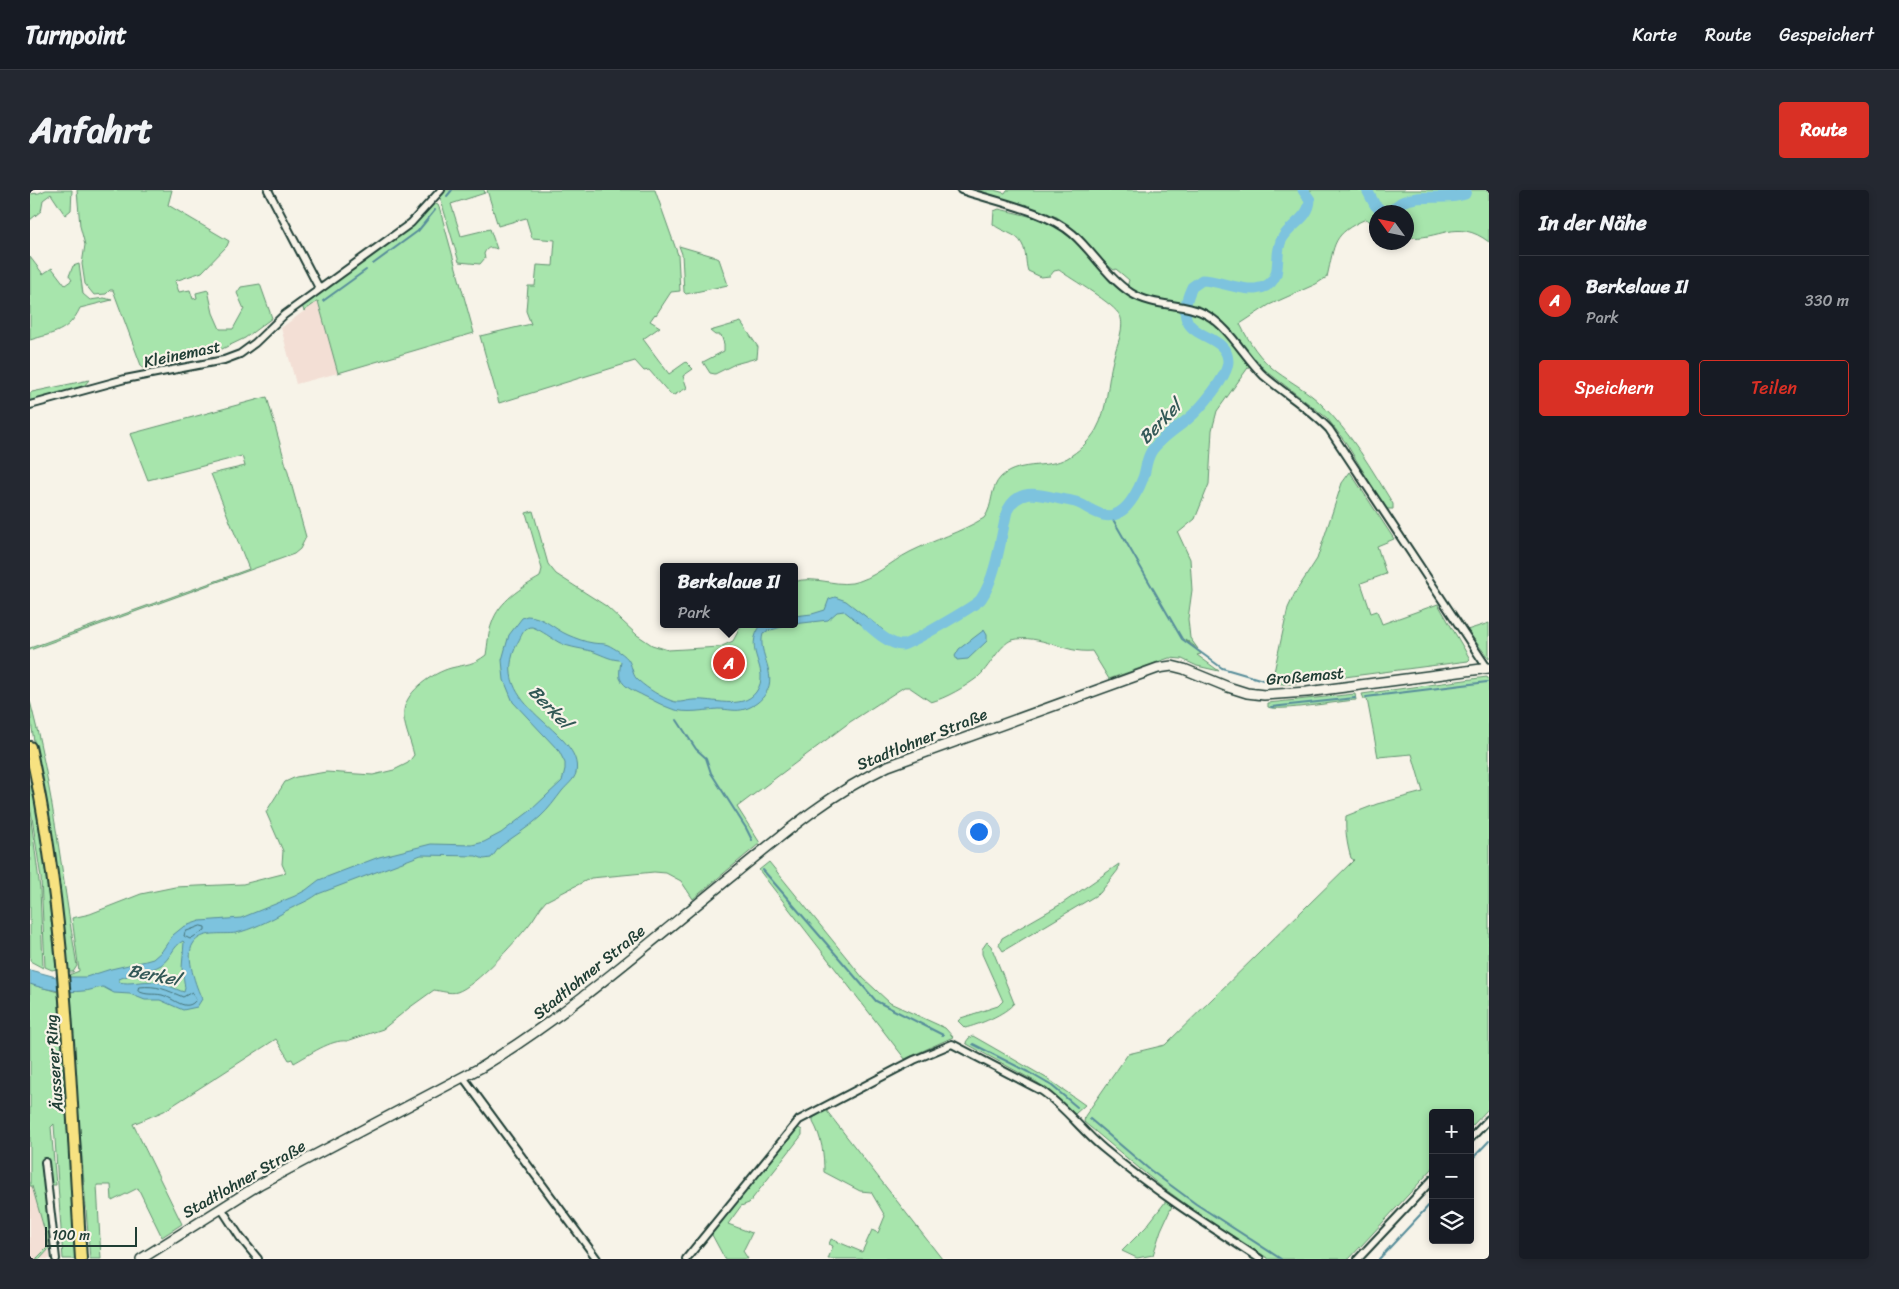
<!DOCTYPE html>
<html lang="de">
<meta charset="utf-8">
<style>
:root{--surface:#171b24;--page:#242831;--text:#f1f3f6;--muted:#9ea1a6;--line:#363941;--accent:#d93025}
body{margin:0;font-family:Sriracha,sans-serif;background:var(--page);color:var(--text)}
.controls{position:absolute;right:15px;bottom:15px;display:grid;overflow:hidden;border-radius:5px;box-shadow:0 2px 8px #0003}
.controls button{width:45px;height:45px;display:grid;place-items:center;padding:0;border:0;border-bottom:1px solid var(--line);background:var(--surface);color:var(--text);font:25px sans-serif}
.compass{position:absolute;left:1339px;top:15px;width:45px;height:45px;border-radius:50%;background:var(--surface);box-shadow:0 2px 8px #0003;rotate:303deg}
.scale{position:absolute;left:15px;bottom:12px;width:92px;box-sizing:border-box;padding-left:5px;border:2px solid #1f3d34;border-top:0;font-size:14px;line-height:18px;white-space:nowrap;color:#1f3d34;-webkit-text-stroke:4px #f7f3e8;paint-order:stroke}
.you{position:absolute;left:948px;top:641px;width:18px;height:18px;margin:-12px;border:4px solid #fff;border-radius:50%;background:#1a73e8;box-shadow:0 0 0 8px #1a73e833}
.badge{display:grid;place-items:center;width:32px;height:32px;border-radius:50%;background:var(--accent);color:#fff;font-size:16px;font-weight:700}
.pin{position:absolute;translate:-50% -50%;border:2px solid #fff;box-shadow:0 1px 5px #0006}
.popup{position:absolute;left:630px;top:373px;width:138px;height:65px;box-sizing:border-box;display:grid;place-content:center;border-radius:5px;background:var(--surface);filter:drop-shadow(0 1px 4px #0005);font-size:16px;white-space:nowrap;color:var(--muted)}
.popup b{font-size:19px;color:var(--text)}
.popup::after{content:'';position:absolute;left:50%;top:100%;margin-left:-10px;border:10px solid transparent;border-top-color:var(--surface)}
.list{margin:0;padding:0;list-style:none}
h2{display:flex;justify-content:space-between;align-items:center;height:65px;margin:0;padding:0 20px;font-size:21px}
h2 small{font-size:16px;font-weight:400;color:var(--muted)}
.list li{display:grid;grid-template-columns:32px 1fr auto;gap:15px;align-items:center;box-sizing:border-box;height:90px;padding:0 20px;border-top:1px solid var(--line)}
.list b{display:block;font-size:19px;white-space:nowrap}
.list p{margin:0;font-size:16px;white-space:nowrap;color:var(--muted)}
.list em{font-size:16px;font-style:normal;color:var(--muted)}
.actions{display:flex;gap:10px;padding:15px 20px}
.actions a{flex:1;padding:11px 0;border:1px solid var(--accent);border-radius:5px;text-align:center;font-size:18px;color:var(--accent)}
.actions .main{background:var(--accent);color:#fff}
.icon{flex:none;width:28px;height:28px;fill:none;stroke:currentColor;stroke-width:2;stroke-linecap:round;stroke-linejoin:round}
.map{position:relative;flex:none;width:1459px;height:1069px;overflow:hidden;border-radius:5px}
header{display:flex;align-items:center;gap:30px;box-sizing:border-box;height:70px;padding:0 25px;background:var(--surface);border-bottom:1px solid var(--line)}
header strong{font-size:24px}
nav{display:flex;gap:28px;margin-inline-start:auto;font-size:18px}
.intro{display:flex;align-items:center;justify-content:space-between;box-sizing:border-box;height:120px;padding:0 30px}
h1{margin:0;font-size:35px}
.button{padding:12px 22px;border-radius:5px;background:var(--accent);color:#fff;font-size:18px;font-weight:700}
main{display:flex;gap:30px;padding:0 30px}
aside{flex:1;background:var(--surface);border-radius:5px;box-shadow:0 2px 8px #0003}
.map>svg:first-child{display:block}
</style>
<header>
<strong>Turnpoint</strong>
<nav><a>Karte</a><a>Route</a><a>Gespeichert</a></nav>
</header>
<div class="intro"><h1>Anfahrt</h1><a class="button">Route</a></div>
<main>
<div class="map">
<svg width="1459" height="1069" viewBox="0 0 1459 1069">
<rect width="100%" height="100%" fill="#f7f3e8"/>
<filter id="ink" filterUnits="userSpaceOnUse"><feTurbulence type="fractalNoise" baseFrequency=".02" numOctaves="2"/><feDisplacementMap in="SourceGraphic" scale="10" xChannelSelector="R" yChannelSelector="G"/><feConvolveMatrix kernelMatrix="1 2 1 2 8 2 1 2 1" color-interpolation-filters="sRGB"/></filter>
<g filter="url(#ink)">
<!-- built -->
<path fill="#f3dfd5" d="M288 111 308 183 266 194 251 138Z
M15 995 20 1069H0V996Z"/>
<!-- green -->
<path fill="#a7e5ac" stroke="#639170" d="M16 0H42L41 20 35 25 21 4 13 10 11 21 0 30V4L9 3Z
M47 0H142L138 15 199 51 197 56 172 82 145 91 149 102 160 100 163 109 167 108 166 103 178 100 183 123 190 139H203L214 119 207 103 211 97 230 94 242 128 215 148 192 159 112 178 83 100H80L76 104 64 105 55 94 52 74 55 55 50 36Z
M412 0H454L455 3 421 14 431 46 460 39 467 59C460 56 456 58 454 64L455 68 450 74 429 72 410 7Z
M457 0H625L648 65 650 101 641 102 626 125 625 124 620 131 630 137 613 149 639 184 656 172 663 179 653 186 657 198 644 205 640 204 619 180 614 181 605 171 469 213 450 146 501 134 496 121 498 96H505L507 75 523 76 525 50 502 48 496 28 468 36Z
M948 0H964L975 3 977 0H1459V52C1426 27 1409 51 1377 47L1376 22H1346V35L1336 29C1302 44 1305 53 1297 87L1286 94 1239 115 1210 134C1219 152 1230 169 1247 182 1262 193 1278 201 1291 214 1321 243 1341 278 1363 314V319H1356L1316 253 1297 228 1235 180 1225 168 1187 221 1182 240 1179 294 1165 329 1148 343 1160 369 1162 400 1158 429 1160 448 1168 459 1155 449 1171 464 1167 465 1189 481 1167 476 1152 469 1139 468 1079 489 1062 461C1035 464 1010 443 982 450 971 453 958 479 948 487 935 497 916 508 901 512L879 497H874L820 532 707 617 730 653 663 709 651 691 636 683 624 682 561 688 516 711C509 718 505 728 498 736 485 752 446 796 427 802 421 804 411 801 404 800L379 818 353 839 317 851C301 849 279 865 264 873L262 869 259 870 246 849 134 921 103 934 152 1034 132 1047 108 998 82 1011 81 995H67L71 1069H60L44 867 41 802 46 801 49 788H39V785L49 781 42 728 60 724 111 704 145 697 213 694 256 683 252 674 253 661 236 622 255 592 266 587 296 582 343 585 364 580 378 573 384 565C381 551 372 533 374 520 377 500 403 483 421 478 437 474 443 475 456 465 458 454 458 443 462 433 469 411 491 398 510 387L512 379 496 323 503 321 518 374 526 384 576 416 607 445 622 455 638 460 690 457 703 451 712 434H764V392C783 385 803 396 822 393 844 389 860 372 880 362 904 350 931 342 954 328 964 315 959 299 971 287 991 269 1021 281 1042 265 1051 259 1060 250 1066 240 1078 219 1077 193 1083 170 1085 160 1090 150 1091 141 1092 136 1092 129 1090 126 1085 114 1041 89 1029 80L1024 81 1020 86 1011 87 998 81C995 72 997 63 992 54 987 43 971 42 963 34L964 21 969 19C985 23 1003 26 1018 32 1041 43 1075 85 1095 104L1099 90 1086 79 1084 80 1080 77 1039 36 1027 27Z
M402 13 408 15 410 20 444 143 308 183 288 111 274 121 271 113 374 41Z
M649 56 683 66 689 69 698 95 656 104 654 102 652 64Z
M0 67 13 84 22 78 35 95 42 90 39 86 43 76 49 74 53 104 60 110 74 108 82 110 50 118C39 142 23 143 0 150Z
M711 132 728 157 727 168 705 174 685 184 680 183 673 172 694 161V154L691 145H685L680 141Z
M59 190 54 196 0 211V203L2 202Z
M237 207 276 347 270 359 264 364 0 460V458L219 379 181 284 215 276 212 266 118 290 100 244Z
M1320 282 1364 349 1347 356 1356 384 1331 393 1341 423 1347 421 1352 434 1408 414 1440 469 1438 471 1276 492C1266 493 1253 497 1243 491L1244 482 1258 418 1265 403 1287 369 1312 293Z
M1459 433V469L1437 440Z
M1457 487 1459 490V918L1440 938V923H1403V978L1319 1069H1239L1169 1024 1128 994 1054 932 1055 926 1098 864 1135 855 1324 670 1321 668C1317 655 1315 641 1316 626L1347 614 1393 602 1382 564 1348 567 1337 509H1334L1332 504Z
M1325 504 1326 510C1311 511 1248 522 1238 517V513Z
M0 511C23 597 32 687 47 776L43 782H39C33 728 27 673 18 619 12 584 0 547 0 511Z
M0 578C12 645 20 712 26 779L22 780 15 777 11 688 0 614Z
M0 622 10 699 13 778 0 771Z
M739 672 833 788 860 813 915 838 923 847 875 869 729 680Z
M1089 674 1088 680 1070 703 973 761 969 755 972 748 1033 713Z
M957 752 961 756 984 813C976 824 948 835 935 838L928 831 931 828 968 816 973 811 952 764V759Z
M0 794 28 802 46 1069H33L24 934 21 937 26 995H15L19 1059 10 1069H6L19 1056 2 996H0Z
M943 846 1018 889 1055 915 1045 924 1029 909 1008 893 937 854 936 852 939 848Z
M796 920 912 1069H798L803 1056 799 1054 801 1049 832 1062 842 1040 848 1043 855 1026 841 1002 830 1001 794 982C794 964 792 948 783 932V928Z
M767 937 772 940V945L719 1013 711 1016 698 1034 722 1043 713 1061 718 1069H695L681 1043Z
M1136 1011 1142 1016 1131 1040 1123 1065 1107 1068 1092 1061 1116 1037Z"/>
<!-- water -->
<path fill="#7dc3de" stroke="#578d9a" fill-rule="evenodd" d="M805 407 816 411 853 440 846 446 814 421 807 422 798 430 764 434V426L782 424 795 420 799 409Z
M497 426C513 426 524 439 538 445 545 448 555 452 563 453 568 454 574 453 578 455 584 458 596 465 599 471 603 478 602 486 609 491 618 499 631 507 642 511 650 514 656 510 664 510 682 508 712 521 726 502 743 478 710 461 732 434H763L737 441 733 444C727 464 748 483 736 503 732 510 723 517 715 519 706 522 698 519 688 519 674 520 656 524 642 519 633 516 623 510 614 506 605 501 594 498 590 488 589 483 590 477 591 472L589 470C578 469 571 464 561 461 549 458 535 457 525 450 520 447 507 438 502 437 494 436 491 447 488 452 453 518 555 539 546 583 544 590 537 595 532 601 525 610 519 619 510 627 498 638 484 646 471 656 467 659 465 664 461 668L454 669 446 666 391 665 288 704C276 713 263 716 251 724 239 731 220 740 206 743 193 745 171 740 163 754 155 766 166 797 172 809L167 817 153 820 130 810H115L100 804 84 803 73 797C66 798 59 801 53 801 35 803 17 800 0 794V780L26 787H56L81 779 116 771 123 769 132 761 143 745 153 737 161 734 170 731 211 728 265 706 276 700 289 690 349 667 401 654 442 655 454 652 471 643 500 621 532 591 535 579V573L529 561 483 512 474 490 472 470 479 445 492 428ZM153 751 154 752 152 778 155 798 154 802C144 799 136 793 125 792 113 790 100 795 89 792V789C103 783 119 782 131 775 141 768 143 756 153 751Z
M954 440 957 445V451L938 469 927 470 925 466 929 459Z"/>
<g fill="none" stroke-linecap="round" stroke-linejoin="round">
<!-- shore -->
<path stroke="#457378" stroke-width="1" d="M171 736 175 737V740L160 749 154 746 155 742Z
M109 797C128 795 136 800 153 807L162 802 166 810C156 823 144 808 132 805 123 803 117 806 108 801Z"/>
<!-- stream -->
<path stroke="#578d9a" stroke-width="2" d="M417 6 422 0
M343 74 388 41 405 20
M293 111 336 80
M1081 326 1152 449 1192 478 1233 490
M1336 507 1457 492
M1241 517 1325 508
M647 530 666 559 676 568 681 583 716 638 722 650
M733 680 846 811 913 845
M943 854 998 882 1022 896 1047 917
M1060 929 1120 980 1166 1014 1251 1069
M1440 971 1459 951
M1349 1069 1403 1011"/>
<!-- river -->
<path stroke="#7dc3de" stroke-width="11" d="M1337 0 1345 15 1353 22
M1360 22C1364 19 1367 14 1372 12 1392 3 1414 11 1435 4L1436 0
M837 434C845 441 860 455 872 455 878 455 947 415 951 409 966 388 971 346 977 321 988 299 1006 303 1026 308 1033 310 1041 310 1048 313 1062 319 1075 332 1090 322 1100 316 1109 299 1113 288 1116 280 1116 270 1121 262 1129 249 1146 239 1158 229 1170 219 1198 187 1198 171 1197 138 1135 154 1162 97L1172 90C1194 90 1235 114 1246 84 1249 73 1246 59 1252 49 1260 34 1279 29 1280 10L1273 0"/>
<defs>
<path id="street" d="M238 0 289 98
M931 0C964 11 1017 21 1043 44 1063 62 1078 88 1101 103 1125 118 1155 112 1177 125 1200 138 1215 168 1234 186 1255 204 1279 218 1299 239L1458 479
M0 215 95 189 194 170 210 164 225 153 254 125 381 33 411 0
M433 887 567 1069
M1440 949 1459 929
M15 972 26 1069
M191 1018 210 1047 228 1069
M656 1069 769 930 884 870 922 854 1012 901C1035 917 1052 941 1074 959 1123 1000 1176 1034 1230 1069
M1328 1069 1403 989"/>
<path id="secondary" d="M111 1069 230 994 450 878C541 823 621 751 703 685 754 643 798 605 858 576L1128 478 1142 476 1154 479 1198 497 1217 503 1234 505 1277 502 1459 478"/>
<path id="primary" d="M0 557C37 725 40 898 51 1069"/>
</defs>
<!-- street casing -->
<use href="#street" stroke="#1f3d34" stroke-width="10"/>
<!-- secondary casing -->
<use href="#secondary" stroke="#1f3d34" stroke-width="12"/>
<!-- primary casing -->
<use href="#primary" stroke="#1f3d34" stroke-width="14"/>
<!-- street -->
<use href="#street" stroke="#f7f3e8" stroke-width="6"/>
<!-- secondary -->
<use href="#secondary" stroke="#f7f3e8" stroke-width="9"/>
<!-- primary -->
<use href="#primary" stroke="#f7e281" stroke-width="10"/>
</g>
</g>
<g text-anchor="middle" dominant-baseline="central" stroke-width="4.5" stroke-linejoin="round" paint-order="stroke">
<!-- street labels -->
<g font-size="16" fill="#1f3d34" stroke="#f7f3e8">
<text transform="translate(152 164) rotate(-12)">Kleinemast</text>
<text transform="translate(1275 486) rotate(-5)">Großemast</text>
<text transform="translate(892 549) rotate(-22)">Stadtlohner Straße</text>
<text transform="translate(559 782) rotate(-39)">Stadtlohner Straße</text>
<text transform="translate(24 873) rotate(-94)">Äusserer Ring</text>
<text transform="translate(214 989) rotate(-30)">Stadtlohner Straße</text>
</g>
<!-- water labels -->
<g font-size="18" font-style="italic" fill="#325856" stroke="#f7f3e8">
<text transform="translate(1130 232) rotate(-46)">Berkel</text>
<text transform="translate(520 517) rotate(46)">Berkel</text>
<text transform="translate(124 785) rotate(11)">Berkel</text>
</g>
</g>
</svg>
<div class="controls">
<button>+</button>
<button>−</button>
<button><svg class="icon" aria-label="layers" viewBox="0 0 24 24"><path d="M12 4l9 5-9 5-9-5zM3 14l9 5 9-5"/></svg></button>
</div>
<svg class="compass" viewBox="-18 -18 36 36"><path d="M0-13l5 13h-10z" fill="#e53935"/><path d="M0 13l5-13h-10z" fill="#9ea1a6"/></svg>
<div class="scale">100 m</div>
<div class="you"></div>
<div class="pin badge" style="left:699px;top:473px">A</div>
<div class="popup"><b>Berkelaue II</b>Park</div>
</div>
<aside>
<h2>In der Nähe<small></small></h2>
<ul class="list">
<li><span class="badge">A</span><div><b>Berkelaue II</b><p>Park</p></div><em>330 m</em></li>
</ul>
<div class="actions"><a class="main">Speichern</a><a>Teilen</a></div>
</aside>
</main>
